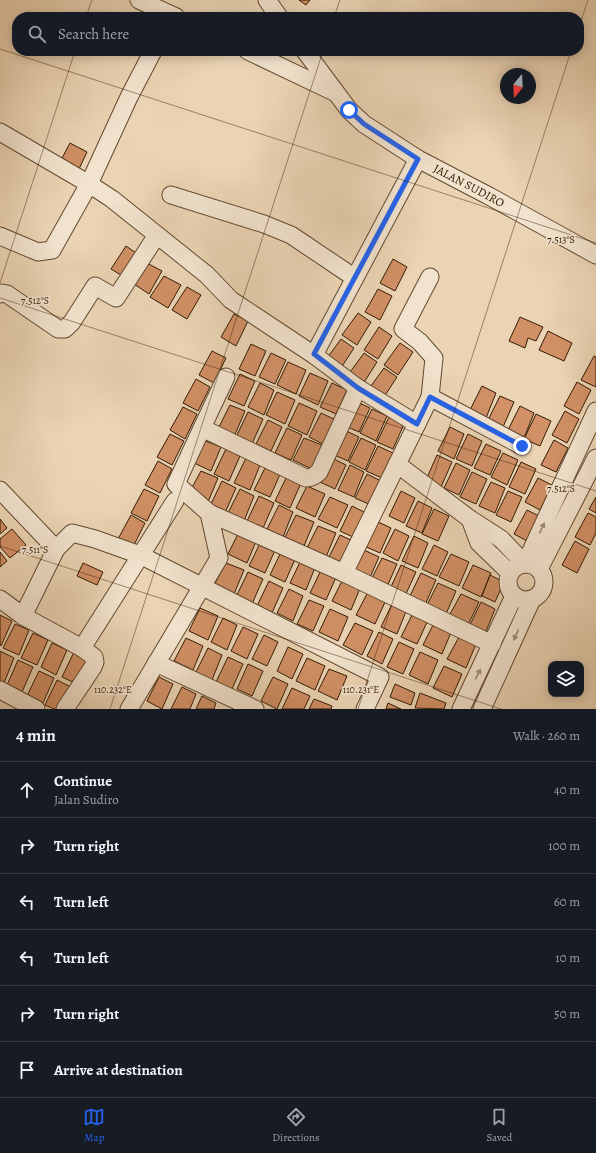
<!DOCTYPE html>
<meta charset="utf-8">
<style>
:root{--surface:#171b24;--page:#20242c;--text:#f1f3f6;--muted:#9ea1a6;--line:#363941;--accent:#2563eb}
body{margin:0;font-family:Alegreya,serif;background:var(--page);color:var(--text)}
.controls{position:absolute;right:12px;bottom:12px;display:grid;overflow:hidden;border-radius:8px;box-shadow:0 2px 10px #0003}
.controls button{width:36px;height:36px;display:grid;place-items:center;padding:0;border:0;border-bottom:1px solid var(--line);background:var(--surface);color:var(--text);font:20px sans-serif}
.compass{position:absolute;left:500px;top:68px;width:36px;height:36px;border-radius:50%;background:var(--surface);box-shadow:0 2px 10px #0003;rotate:198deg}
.stop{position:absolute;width:12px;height:12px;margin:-9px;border:3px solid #2563eb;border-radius:50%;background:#fff}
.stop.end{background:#2563eb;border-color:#fff;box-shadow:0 1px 4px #0008}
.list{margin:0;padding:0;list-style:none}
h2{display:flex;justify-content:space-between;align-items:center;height:52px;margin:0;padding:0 16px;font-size:17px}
h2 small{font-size:13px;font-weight:400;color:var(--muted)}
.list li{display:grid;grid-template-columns:26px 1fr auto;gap:12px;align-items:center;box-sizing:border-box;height:56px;padding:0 16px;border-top:1px solid var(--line)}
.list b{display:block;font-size:15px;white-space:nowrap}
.list p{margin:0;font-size:13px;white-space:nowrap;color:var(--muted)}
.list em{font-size:13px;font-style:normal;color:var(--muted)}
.icon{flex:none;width:22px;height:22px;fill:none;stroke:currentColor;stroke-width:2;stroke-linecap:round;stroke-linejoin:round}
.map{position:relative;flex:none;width:596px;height:709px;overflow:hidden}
.search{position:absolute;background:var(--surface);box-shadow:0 2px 10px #0003;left:12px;right:12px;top:12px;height:44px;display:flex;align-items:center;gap:10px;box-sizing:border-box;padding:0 14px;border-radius:16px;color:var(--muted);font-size:15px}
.sheet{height:388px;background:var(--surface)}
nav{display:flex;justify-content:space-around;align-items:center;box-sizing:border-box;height:56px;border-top:1px solid var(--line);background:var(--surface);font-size:11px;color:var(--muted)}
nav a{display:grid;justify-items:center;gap:2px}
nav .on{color:var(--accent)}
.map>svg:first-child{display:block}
</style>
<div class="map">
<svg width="596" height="709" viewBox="0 0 596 709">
<rect width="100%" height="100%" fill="#ebd4b4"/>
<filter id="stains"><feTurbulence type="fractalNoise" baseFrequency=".005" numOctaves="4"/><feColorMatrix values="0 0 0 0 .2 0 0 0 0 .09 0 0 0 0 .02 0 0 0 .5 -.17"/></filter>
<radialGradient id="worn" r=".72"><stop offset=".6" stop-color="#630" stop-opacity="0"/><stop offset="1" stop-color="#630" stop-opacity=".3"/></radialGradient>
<!-- building -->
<path fill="#d19066" stroke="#331b03" d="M299 0H310L306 5Z
M70 143 87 152 79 169 61 160Z
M126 246 139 255 126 278 111 269Z
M393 259 407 267 395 291 380 283Z
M145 262 162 271 149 294 131 282Z
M164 276 181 285 168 308 150 297Z
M187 287 201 295 187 319 172 310Z
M378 289 392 296 380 320 365 312Z
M358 313 371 322 357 345 342 335Z
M234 314 248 321 236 346 221 337Z
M520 317 543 327 536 341 528 338 525 348 509 341Z
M379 327 392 336 378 359 364 350Z
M548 331 572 343 564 361 539 350Z
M341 339 354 348 339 371 325 361Z
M400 343 413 352 398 375 384 365Z
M251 344 266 351 255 376 239 369Z
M212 351 226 358 214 383 199 375Z
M271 353 286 360 275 384 259 377Z
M364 353 377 362 363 384 348 375Z
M594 356 596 357V387L581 380Z
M288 362 306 370 296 394 277 385Z
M384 368 397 377 382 400 368 390Z
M310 373 328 381 318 405 299 396Z
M240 374 255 381 244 406 228 399Z
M196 379 210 387 198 411 183 403Z
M577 382 591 390 579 414 564 406Z
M260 383 274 390 264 415 248 407Z
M332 383 347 390 336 414 320 407Z
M482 386 496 393 486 418 470 410Z
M277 392 295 400 285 424 266 415Z
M500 396 514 402 503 427 488 420Z
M355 401 370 408 359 432 343 425Z
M299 403 317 411 307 435 288 426Z
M230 405 245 411 234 437 218 429Z
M520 406 534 413 524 438 508 430Z
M183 407 197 414 185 439 170 430Z
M372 409 387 416 376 441 360 433Z
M565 411 579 419 567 443 552 435Z
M248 412 263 419 252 444 236 437Z
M321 413 336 420 325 445 309 437Z
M536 414 551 421 540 446 524 439Z
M389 417 404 424 393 449 377 442Z
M268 420 282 427 271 451 256 444Z
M450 427 464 434 454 459 438 451Z
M287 428 302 435 291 460 275 453Z
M344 430 359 437 348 461 332 454Z
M170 434 184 441 172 465 157 457Z
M468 434 482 441 472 466 456 459Z
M304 438 322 445 312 469 293 460Z
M361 438 376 445 365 470 349 462Z
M203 440 221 447 211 471 192 462Z
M554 440 568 448 556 472 541 465Z
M486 444 501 451 490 475 474 468Z
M378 446 393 453 382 478 366 471Z
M226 449 240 456 229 481 214 474Z
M503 453 518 460 507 485 491 477Z
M437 455 452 462 441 487 426 480Z
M246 458 260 465 250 490 234 483Z
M332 458 346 465 335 489 320 482Z
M158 461 172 469 160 493 145 485Z
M521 462 536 469 525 494 509 487Z
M456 463 470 470 459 495 444 488Z
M350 465 364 472 354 497 338 490Z
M266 466 281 472 270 497 254 490Z
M201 471 218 478 208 502 189 493Z
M472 472 487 479 476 504 460 497Z
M367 474 381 481 371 505 355 498Z
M287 476 301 483 290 508 275 501Z
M538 478 552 485 540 510 525 502Z
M222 481 236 488 225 513 210 506Z
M491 482 505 488 495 513 479 506Z
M307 486 325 494 315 517 296 508Z
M144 489 159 496 147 521 131 513Z
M240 489 254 496 244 521 228 513Z
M401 491 415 498 404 523 389 516Z
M508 491 522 497 511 522 496 515Z
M259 496 274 503 263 528 247 521Z
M330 497 348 505 337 528 318 519Z
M596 497V513L589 509Z
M418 501 432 508 422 533 406 526Z
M279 505 293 512 283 537 267 529Z
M352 506 366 513 355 538 340 531Z
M434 509 449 516 438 541 422 534Z
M527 510 541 517 529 542 514 534Z
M588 513 596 517V533L590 545 575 537Z
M131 515 145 523 133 547 118 539Z
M296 515 314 522 304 546 285 537Z
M0 519 7 528 0 534Z
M376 521 391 528 380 553 364 546Z
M318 526 336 533 326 557 307 548Z
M12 529 26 545 10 558 0 547V539Z
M395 529 409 536 398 561 383 553Z
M239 532 257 539 247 563 228 554Z
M340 535 355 542 344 567 328 559Z
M414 536 428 543 418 568 402 561Z
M261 541 276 548 265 573 249 566Z
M575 541 589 549 577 573 562 565Z
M434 545 448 552 437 576 422 569Z
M282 550 296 557 285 582 270 575Z
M364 550 379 557 368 582 352 574Z
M0 552 7 561 0 567Z
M451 554 469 562 459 586 439 577Z
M302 558 316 565 306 590 290 583Z
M382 558 397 564 386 589 370 582Z
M83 563 103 572 97 585 77 576Z
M226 563 244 570 234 594 214 585Z
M401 565 416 572 405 596 390 589Z
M473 565 491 573 481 597 462 588Z
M322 568 337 575 326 600 310 593Z
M248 572 263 579 252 604 236 597Z
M421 573 436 580 425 605 409 598Z
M490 575 504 582 495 602 482 596Z
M343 579 361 586 351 610 332 601Z
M269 581 283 588 272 613 257 606Z
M438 583 456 591 446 614 427 605Z
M289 589 303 596 293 621 277 613Z
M368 592 386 600 375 624 356 615Z
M461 594 479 602 468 625 449 616Z
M309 600 324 606 313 631 297 624Z
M393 602 407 609 397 634 381 627Z
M481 602 495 609 485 634 469 627Z
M200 608 218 616 208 640 189 631Z
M330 609 348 617 338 641 319 632Z
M413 613 428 620 417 644 401 637Z
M0 615 12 621 1 646 0 645Z
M223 618 237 625 227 650 211 642Z
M355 623 373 631 362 655 343 645Z
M434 623 452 630 442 654 423 645Z
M15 624 29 630 19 655 3 648Z
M243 627 258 634 247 659 231 651Z
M379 632 393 639 382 664 367 656Z
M33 633 48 640 37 665 21 658Z
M264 635 278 642 267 666 252 659Z
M459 637 476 644 466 668 447 659Z
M186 638 203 646 193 670 174 661Z
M399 642 414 649 403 674 387 667Z
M52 643 67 650 56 675 41 667Z
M288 647 303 654 292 679 277 671Z
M208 648 222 655 212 680 196 672Z
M0 651 14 658 4 683 0 681Z
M74 652 88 659 77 684 62 677Z
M420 652 438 660 428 684 409 675Z
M228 657 243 664 232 689 216 682Z
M307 658 325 666 315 690 296 681Z
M18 660 33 667 22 692 7 685Z
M248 664 263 671 252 696 237 689Z
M444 666 462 674 452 697 433 688Z
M329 669 347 676 337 700 318 691Z
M39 671 54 678 43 703 27 696Z
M159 677 173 684 162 709 147 701Z
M273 677 288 684 277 709 261 701Z
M57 680 71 687 62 709H54L45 705Z
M395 684 415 693 411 705 390 697Z
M182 687 196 694 190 709H171Z
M292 688 310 696 304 709H282Z
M420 693 446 703 444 709 415 708Z
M202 696 216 703 214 709H196Z
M314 699 332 706 331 709H309Z
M388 703 401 709H386Z"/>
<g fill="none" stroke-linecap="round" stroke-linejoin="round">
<defs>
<g id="minor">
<path d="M139 0 176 17"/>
<path d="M267 0 279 17"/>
<path d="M248 51 334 92"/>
<path id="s1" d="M305 51 349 110 364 124 418 159 489 196 596 255"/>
<path d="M0 132 89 184 112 199 207 275 231 300 314 355 358 388 417 424"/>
<path d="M171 195 264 224 291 235 355 278"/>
<path d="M0 236 38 252 52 250 89 184 129 97 153 51"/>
<path d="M0 294 2 293 7 294 58 329H65L72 322 95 286 116 298 157 235"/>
<path d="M314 355 418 159"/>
<path d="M430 397 522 446"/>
<path d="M202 428 226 377"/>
<path d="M397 464 470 519 501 539 525 564 596 411"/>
<path d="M0 490 56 549"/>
<path d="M209 513 344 573 492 644"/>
<path d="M470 519 479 543 510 573"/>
<circle cx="526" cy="582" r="18"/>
<path d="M539 569 596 458"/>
<path d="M344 573 430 397 434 358 420 342 403 329 430 277"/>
<path d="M0 599 23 616 82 648 94 657 95 662 93 667 65 709"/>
<path d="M23 616 56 549 72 533 95 539 140 555 380 677 365 709"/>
<path d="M82 648 175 501"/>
<path d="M156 663 255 709"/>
<path d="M0 690 36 709"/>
<path d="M129 709 219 558 209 513 176 484 202 428 306 478C312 478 315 476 319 472L358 388"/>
<path d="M461 709 514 596"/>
<path d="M482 709 532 599"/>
</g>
</defs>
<!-- minor casing -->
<use href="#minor" stroke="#61492f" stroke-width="19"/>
<!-- minor -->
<use href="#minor" stroke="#f2e3ce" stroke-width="17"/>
</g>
<!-- one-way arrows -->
<defs><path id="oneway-solid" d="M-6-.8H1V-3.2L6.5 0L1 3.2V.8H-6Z"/></defs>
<g fill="#9c8973">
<use href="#oneway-solid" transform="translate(542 528) rotate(-65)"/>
<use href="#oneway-solid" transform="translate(516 635) rotate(114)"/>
<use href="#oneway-solid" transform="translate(478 674) rotate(-64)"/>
</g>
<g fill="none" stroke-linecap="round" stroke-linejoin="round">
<!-- route -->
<path stroke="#2563eb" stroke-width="5" d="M349 110 364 124 418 159 314 354 358 388 417 424 430 397 522 446"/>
</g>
<!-- ticks -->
<path fill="none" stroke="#331b03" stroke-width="1" stroke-opacity="0.45" d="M86 17 92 0M334 17 340 0M579 27 588 0M0 49 596 243M0 283 75 51M0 298 596 491M0 546 501 709M110 709 323 51M358 709 571 51"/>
<g text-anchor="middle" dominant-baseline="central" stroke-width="3.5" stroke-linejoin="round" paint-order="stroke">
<!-- street labels -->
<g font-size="12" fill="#331b03" stroke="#f2e3ce">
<text stroke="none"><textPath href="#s1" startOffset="216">JALAN SUDIRO</textPath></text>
</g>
</g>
<g font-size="10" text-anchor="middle" fill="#331b03" stroke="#f2e3ce" stroke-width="3.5" stroke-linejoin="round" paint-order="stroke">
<text x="561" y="243">7.513°S</text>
<text x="35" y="304">7.512°S</text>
<text x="561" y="492">7.512°S</text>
<text x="35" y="553">7.511°S</text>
<text x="113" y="693">110.232°E</text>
<text x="361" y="693">110.231°E</text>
</g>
<rect width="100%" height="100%" filter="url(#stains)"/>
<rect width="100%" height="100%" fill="url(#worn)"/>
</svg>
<div class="controls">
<button><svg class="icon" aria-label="layers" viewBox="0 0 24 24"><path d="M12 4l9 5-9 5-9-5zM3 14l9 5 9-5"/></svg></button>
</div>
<svg class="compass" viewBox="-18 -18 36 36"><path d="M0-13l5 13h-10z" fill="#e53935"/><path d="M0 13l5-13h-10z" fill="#9ea1a6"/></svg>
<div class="stop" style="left:349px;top:110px"></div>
<div class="stop end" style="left:522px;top:446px"></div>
<div class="search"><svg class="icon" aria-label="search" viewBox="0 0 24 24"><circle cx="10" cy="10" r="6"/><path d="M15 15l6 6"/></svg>Search here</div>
</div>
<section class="sheet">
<h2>4 min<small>Walk · 260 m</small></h2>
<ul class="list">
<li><svg class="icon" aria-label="ahead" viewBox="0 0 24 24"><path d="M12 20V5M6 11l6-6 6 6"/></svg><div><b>Continue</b><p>Jalan Sudiro</p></div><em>40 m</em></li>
<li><svg class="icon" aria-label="right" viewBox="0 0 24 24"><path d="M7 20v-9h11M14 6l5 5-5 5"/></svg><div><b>Turn right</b></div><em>100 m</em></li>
<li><svg class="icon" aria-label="left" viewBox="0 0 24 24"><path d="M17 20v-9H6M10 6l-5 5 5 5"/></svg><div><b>Turn left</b></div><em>60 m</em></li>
<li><svg class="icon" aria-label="left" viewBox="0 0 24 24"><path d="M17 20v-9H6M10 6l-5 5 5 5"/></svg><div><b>Turn left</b></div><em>10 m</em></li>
<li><svg class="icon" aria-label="right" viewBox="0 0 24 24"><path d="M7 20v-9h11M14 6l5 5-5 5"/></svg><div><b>Turn right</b></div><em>50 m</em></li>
<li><svg class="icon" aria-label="arrive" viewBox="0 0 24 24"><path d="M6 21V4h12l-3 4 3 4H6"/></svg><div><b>Arrive at destination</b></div></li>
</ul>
</section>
<nav>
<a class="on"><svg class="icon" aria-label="map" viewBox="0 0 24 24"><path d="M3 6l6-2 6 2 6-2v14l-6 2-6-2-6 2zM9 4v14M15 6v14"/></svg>Map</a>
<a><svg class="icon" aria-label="directions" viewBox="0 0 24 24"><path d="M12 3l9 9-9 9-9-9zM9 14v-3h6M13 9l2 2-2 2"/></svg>Directions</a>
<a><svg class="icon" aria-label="saved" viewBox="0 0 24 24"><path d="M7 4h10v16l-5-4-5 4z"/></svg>Saved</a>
</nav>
